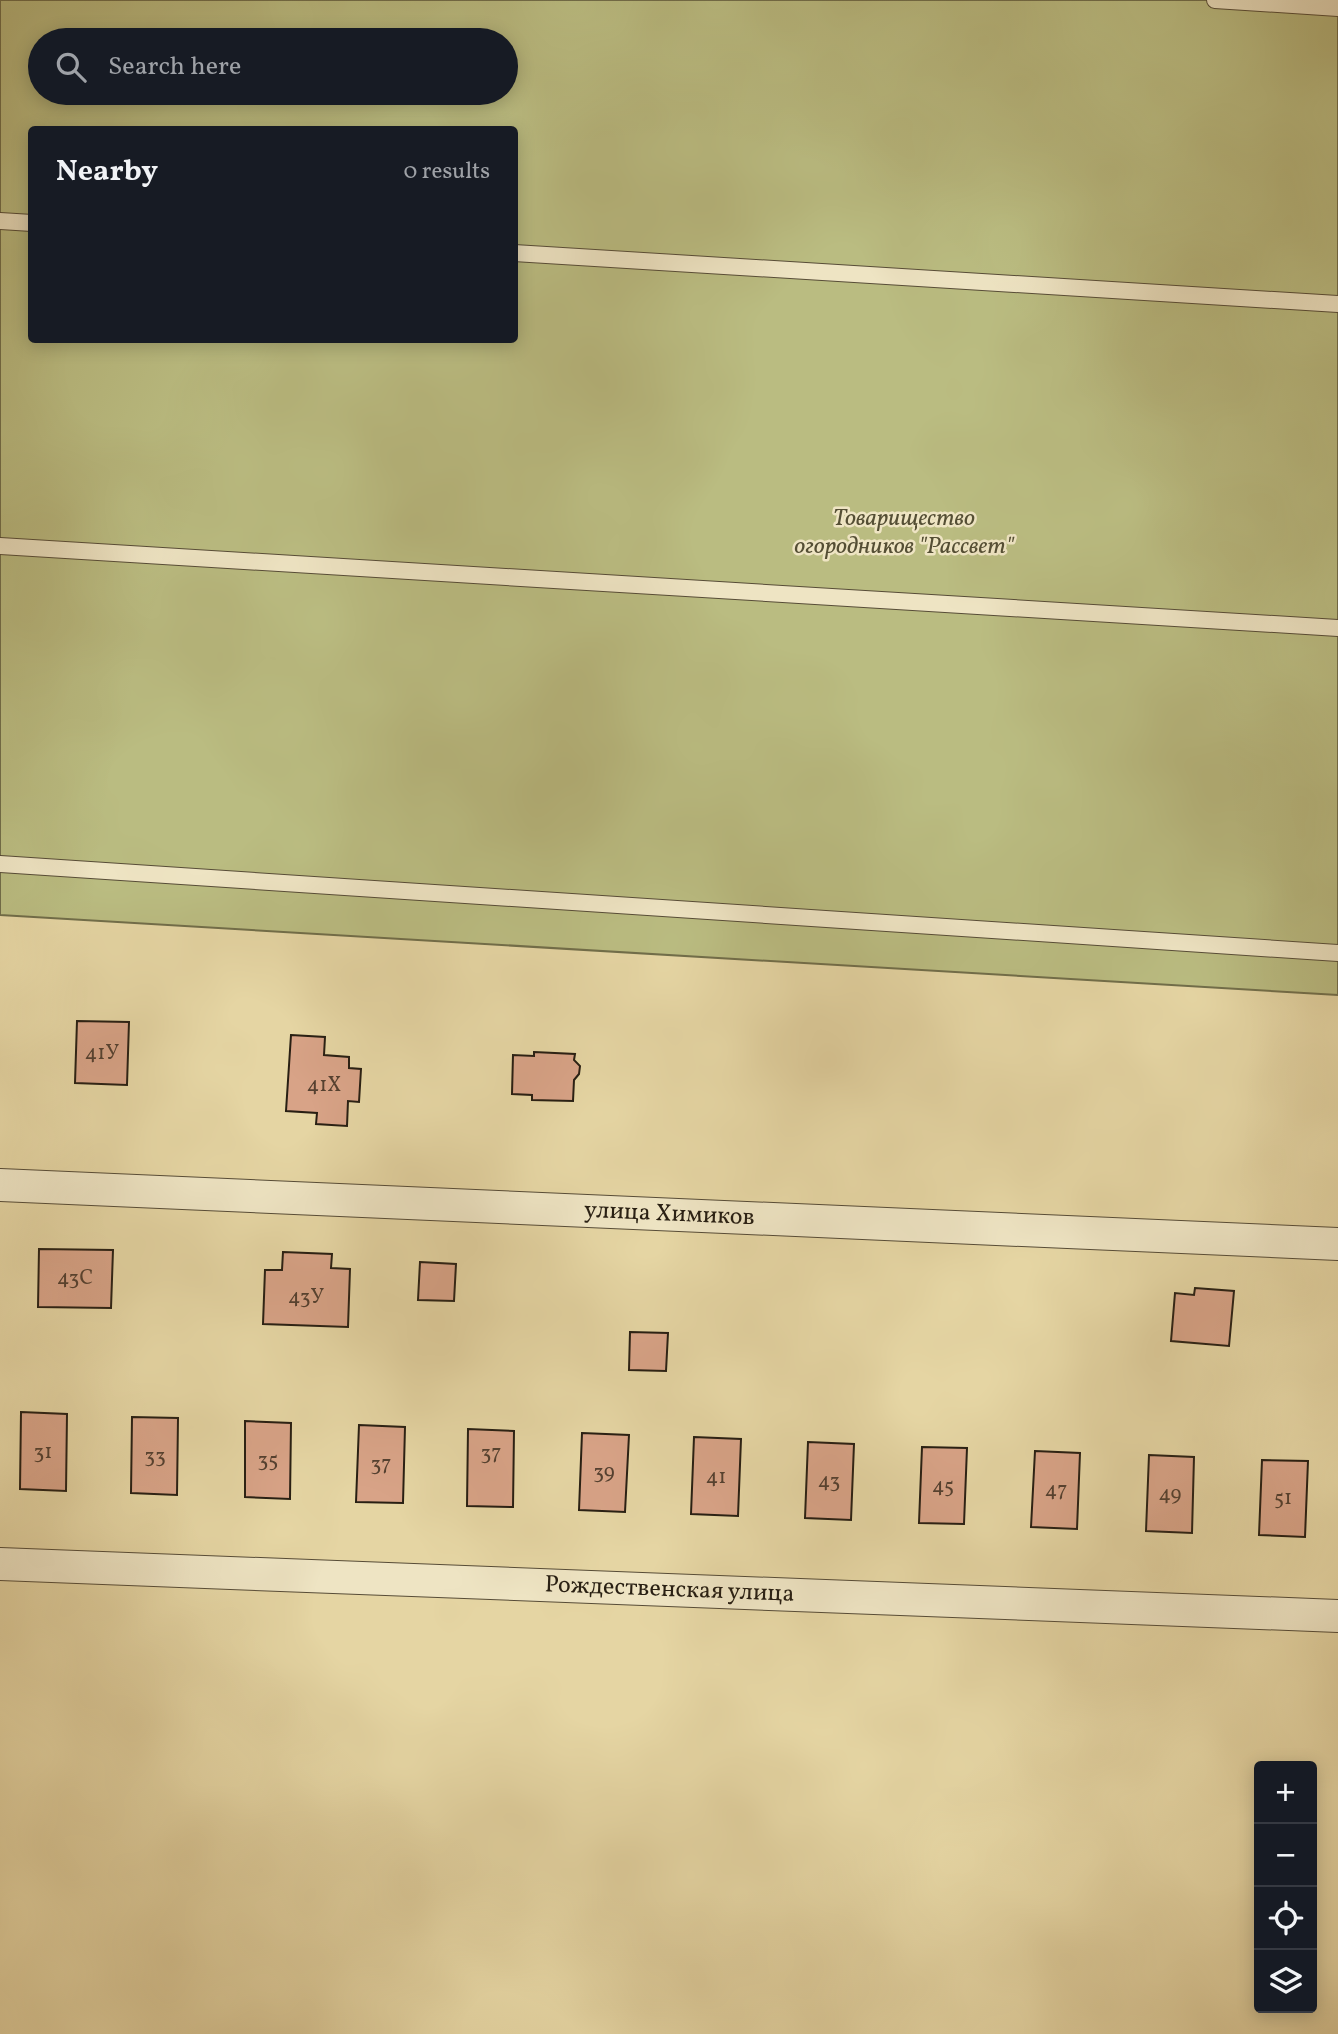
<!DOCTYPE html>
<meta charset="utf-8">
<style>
:root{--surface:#171b24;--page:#20242c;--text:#f1f3f6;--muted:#9ea1a6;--line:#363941}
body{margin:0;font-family:Vollkorn,serif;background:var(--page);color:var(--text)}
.controls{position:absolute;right:21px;bottom:21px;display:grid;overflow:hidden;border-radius:7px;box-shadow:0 4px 18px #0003}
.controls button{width:63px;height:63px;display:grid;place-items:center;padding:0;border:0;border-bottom:2px solid var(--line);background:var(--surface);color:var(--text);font:35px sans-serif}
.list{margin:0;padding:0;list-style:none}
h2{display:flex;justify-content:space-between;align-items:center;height:91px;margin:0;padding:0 28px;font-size:30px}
h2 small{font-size:23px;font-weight:400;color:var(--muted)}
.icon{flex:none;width:38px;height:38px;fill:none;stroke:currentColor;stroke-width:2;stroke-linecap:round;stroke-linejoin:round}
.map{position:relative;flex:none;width:1338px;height:2034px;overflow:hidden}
.search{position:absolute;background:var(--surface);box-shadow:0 4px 18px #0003;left:28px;top:28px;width:490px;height:77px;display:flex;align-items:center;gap:18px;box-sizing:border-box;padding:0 24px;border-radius:38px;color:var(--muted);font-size:26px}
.panel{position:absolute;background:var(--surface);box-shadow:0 4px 18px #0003;left:28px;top:126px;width:490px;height:217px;border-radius:7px}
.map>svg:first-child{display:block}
</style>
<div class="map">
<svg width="1338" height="2034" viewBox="0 0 1338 2034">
<rect width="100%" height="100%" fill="#e5d5a3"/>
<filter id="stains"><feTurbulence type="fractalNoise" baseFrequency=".00286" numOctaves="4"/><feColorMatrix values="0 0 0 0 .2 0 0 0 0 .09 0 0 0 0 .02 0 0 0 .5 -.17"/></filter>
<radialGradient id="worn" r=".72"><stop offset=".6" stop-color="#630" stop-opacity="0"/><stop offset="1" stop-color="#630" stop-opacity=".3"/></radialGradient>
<!-- green -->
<path fill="#babc81" stroke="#716e4a" stroke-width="2" fill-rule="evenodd" d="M0 0H1338V995L0 915ZM40 40H506V93H40ZM32 130H514V340H32Z"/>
<!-- building -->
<path fill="#d8a387" stroke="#281f13" stroke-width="2" d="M77 1021 129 1022 127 1085 75 1083Z
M291 1035 325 1037 324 1055 349 1057V1068L361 1069 359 1102 348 1101 347 1126 316 1124 317 1113 286 1111Z
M534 1052 575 1054 574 1060 580 1066 579 1074 574 1080 573 1101 532 1100V1095L512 1094 513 1055 534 1056Z
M39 1249 113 1250 111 1308 38 1307Z
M283 1252 332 1254 331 1268 350 1269 348 1327 263 1324 265 1270H282Z
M420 1262 456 1264 454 1301 418 1300Z
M1195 1288 1234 1291 1229 1346 1171 1341 1175 1293 1194 1295Z
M630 1332 668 1333 666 1371 629 1370Z
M21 1412 67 1414 66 1491 20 1489Z
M132 1417 178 1418 177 1495 131 1493Z
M245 1421 291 1423 290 1499 245 1497Z
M359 1425 405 1427 403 1503 356 1502Z
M468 1429 514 1431 513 1507 467 1506Z
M582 1433 629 1435 625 1512 579 1510Z
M694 1437 741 1439 738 1516 691 1514Z
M808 1442 854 1444 851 1520 805 1518Z
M922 1447 967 1448 964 1524 919 1523Z
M1035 1451 1080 1453 1077 1529 1031 1527Z
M1149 1455 1194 1457 1192 1533 1146 1531Z
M1262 1460 1308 1461 1305 1537 1259 1535Z"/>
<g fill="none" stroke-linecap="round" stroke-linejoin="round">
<defs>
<path id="lane" d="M1215 0 1338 8
M0 221 32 223
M514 253 1338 304
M0 546 1338 628
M0 864 1338 953"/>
<g id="street">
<path id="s1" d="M0 1185 1338 1244"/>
<path id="s2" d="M0 1564 1338 1616"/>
</g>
</defs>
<!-- lane casing -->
<use href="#lane" stroke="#574c37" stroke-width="18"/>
<!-- street casing -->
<use href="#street" stroke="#574c37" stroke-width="34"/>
<!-- lane -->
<use href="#lane" stroke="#eee4c3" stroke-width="16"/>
<!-- street -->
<use href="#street" stroke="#eee4c3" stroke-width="32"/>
</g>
<g text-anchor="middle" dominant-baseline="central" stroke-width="5" stroke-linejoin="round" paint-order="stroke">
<!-- number labels -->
<g font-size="21" fill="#544030">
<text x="102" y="1053">41У</text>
<text x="324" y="1085">41Х</text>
<text x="75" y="1278">43С</text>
<text x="306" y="1297">43У</text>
<text x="43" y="1452">31</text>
<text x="491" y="1453">37</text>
<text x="155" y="1456">33</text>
<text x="268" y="1460">35</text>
<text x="381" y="1464">37</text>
<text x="604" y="1472">39</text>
<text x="716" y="1477">41</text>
<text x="829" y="1481">43</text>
<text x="943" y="1486">45</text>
<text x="1056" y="1490">47</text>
<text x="1170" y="1494">49</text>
<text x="1283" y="1498">51</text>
</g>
<!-- park labels -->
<g font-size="24" font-style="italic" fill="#544e34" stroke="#eee4c3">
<text x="904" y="519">Товарищество<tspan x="904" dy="28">огородников "Рассвет"</tspan></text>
</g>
<!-- street labels -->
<g font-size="24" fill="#281f13" stroke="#eee4c3">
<text stroke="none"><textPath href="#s1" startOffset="670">улица Химиков</textPath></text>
<text stroke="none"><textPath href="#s2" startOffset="670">Рождественская улица</textPath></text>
</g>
</g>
<rect width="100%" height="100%" filter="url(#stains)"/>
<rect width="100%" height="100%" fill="url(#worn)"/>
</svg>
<div class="controls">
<button>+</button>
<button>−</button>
<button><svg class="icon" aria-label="locate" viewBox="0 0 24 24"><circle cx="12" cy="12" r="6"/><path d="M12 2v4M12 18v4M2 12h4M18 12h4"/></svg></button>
<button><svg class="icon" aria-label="layers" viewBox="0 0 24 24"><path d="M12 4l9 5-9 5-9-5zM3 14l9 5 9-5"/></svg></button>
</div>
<div class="search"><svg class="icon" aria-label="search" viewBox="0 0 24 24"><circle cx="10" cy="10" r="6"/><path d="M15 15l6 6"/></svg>Search here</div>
<section class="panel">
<h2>Nearby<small>0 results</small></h2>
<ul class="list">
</ul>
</section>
</div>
